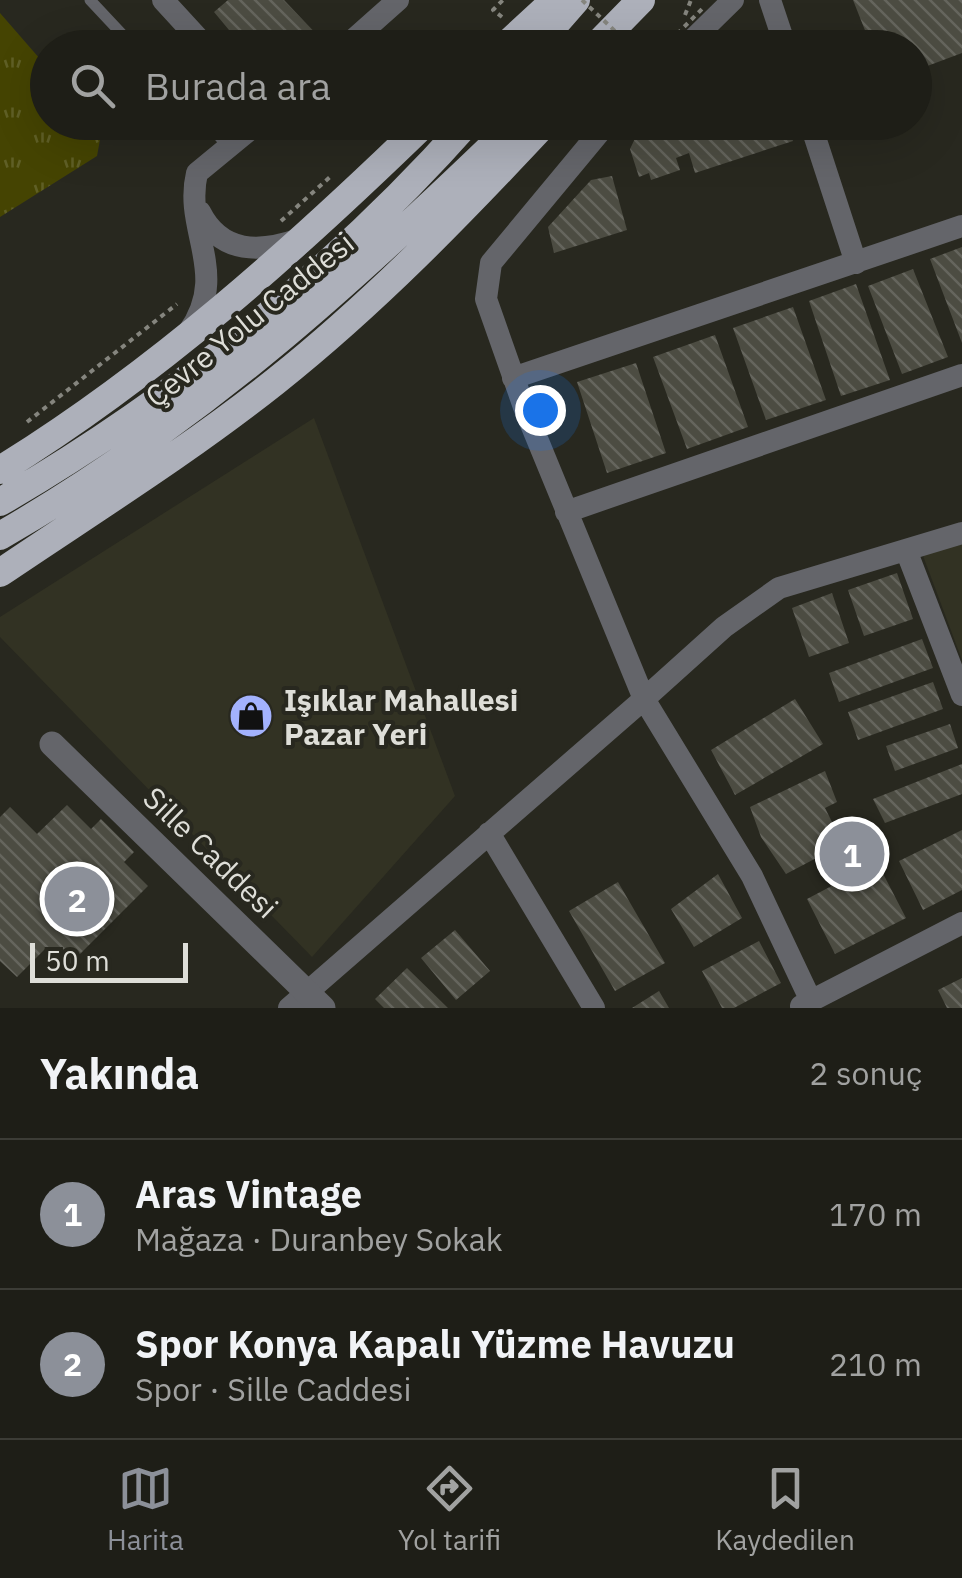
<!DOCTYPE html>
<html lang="tr">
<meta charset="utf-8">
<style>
:root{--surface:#1e1e17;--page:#2b2b24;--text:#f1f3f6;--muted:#a1a2a1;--line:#3c3c36;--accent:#8c9099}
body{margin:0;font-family:"IBM Plex Sans",sans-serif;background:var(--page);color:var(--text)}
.scale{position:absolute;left:30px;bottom:25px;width:158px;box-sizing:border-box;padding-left:10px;border:5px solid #deded8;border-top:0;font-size:28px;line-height:35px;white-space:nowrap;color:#deded8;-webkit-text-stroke:8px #28281f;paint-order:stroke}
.you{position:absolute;left:540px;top:410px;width:35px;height:35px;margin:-25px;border:8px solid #fff;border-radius:50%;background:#1a73e8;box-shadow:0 0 0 15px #1a73e833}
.badge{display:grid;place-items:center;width:65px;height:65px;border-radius:50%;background:var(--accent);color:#fff;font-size:32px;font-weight:700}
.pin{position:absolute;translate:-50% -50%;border:5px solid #fff;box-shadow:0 2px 10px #0006}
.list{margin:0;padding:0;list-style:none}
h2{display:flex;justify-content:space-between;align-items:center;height:130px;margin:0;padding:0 40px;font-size:42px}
h2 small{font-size:32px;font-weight:400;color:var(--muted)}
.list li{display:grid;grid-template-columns:65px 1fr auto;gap:30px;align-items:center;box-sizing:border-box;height:150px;padding:0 40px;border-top:2px solid var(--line)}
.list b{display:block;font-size:38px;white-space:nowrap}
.list p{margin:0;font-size:32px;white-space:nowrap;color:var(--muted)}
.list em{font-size:32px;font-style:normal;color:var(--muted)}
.icon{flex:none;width:55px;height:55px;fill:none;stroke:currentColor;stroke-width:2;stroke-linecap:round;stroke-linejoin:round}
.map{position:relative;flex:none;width:962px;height:1008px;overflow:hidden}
.search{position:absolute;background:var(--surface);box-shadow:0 10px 40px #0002;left:30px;right:30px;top:30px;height:110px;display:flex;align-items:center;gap:25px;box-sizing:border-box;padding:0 35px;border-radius:55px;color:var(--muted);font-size:38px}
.sheet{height:430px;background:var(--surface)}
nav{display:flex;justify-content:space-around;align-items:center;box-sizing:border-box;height:140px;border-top:2px solid var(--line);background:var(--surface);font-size:28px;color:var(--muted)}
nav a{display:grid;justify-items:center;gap:5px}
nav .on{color:var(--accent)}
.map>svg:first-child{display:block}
</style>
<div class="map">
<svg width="962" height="1008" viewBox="0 0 962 1008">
<defs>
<pattern id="grass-tufts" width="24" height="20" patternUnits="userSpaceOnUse" patternTransform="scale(2.5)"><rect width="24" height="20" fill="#454402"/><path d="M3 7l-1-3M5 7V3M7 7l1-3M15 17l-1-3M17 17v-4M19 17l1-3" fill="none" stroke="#5f5f26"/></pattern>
<pattern id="building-back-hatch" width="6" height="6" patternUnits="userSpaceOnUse" patternTransform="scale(2.5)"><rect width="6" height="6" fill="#4c4c42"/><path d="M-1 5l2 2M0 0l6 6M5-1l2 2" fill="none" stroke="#65655d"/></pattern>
</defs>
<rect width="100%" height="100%" fill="#28281f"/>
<!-- built -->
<path fill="#323223" d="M314 418 455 796 312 957 0 637V617Z
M962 539V660L922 553Z"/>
<!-- grass -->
<path fill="url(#grass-tufts)" d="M0 13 47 67 48 122 96 123 102 129 97 156 0 217Z"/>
<!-- building -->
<path fill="url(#building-back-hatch)" d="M228 0H284L322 40 315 48H244L214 12Z
M853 0H962V53L914 71V48H859L870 43Z
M658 122 664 126 787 122 793 141 695 173 689 153 676 158 680 170 651 180 649 173 639 177 630 149 640 128Z
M612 176 627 230 554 253 548 227 591 180Z
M962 247V343L930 259Z
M913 269 948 357 902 374 868 286Z
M856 284 890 380 841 396 809 301Z
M793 307 826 400 766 420 733 328Z
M715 335 748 427 687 449 653 357Z
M636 363 666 453 607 473 577 382Z
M897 573 913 619 864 636 848 590Z
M832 593 849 643 809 657 792 608Z
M922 639 933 668 839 702 829 673Z
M933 682 943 709 858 740 848 712Z
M795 699 823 744 735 795 711 750Z
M950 724 958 748 895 771 886 746Z
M962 764V794L885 823 873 799Z
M825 771 837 802 825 808 843 844 786 874 761 837 750 807Z
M67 805 91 829 101 819 134 852 124 862 148 886 65 969 45 949 17 977 0 961V817L10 807 37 834Z
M962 830V890L923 910 899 861Z
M877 862 906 918 835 954 807 899Z
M718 874 742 918 694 947 671 909Z
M618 882 665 963 615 991 569 911Z
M455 930 490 971 456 1000 421 958Z
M759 941 781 983 734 1008H722L702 971Z
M407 968 448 1008H384L375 999Z
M962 978V1008H947L938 990Z
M659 991 669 1008H632Z"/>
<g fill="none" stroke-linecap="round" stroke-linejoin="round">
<!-- path -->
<path stroke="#85857e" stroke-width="4" stroke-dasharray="5 5" stroke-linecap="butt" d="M685 15 691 0
M502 17 493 10 503 0
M281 221 330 177
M27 422 177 304"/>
<!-- service -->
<path stroke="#64656a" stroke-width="11" d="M90 0 135 48
M206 122 229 147"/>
<!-- minor -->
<path stroke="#64656a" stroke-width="22" d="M163 0 207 48
M770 0 786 48
M344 48 398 0
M684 48 733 0
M608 122 491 263 486 299 524 407 644 699 724 627 779 588 962 533
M810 122 856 263
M200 212C221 254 260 253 300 239
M188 333C231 273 183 231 197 173L259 122
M513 378 962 226
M566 512 962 375
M906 550 962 695
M489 833 594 1008
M801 1006 962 923
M289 1008 644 699 752 876 811 1001"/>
<!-- tertiary -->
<path stroke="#64656a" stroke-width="25" d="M52 744 323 1008"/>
<!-- trunk -->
<path stroke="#adb0ba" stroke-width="28" d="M503 48 555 0
M534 48 576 0
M594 48 641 0
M0 470C157 373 294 250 426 122
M0 502C172 402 336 271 468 122
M0 536C202 419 351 283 517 122
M0 573C93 510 188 451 276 381 374 303 460 214 546 122"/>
<!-- path-bridge -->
<path stroke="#85857e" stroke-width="4" stroke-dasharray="5 5" stroke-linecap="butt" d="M582 0 633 48
M663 48 703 8"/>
</g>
<!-- icons -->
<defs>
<symbol id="shop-disc" viewBox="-11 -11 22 22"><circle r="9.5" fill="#a3b2fd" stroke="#28281f"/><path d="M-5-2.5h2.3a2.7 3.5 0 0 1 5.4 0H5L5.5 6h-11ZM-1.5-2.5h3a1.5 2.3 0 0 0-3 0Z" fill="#111"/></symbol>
</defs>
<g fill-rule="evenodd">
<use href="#shop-disc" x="226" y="691" width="50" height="50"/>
</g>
<g text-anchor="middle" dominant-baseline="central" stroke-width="8" stroke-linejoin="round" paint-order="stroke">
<!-- street labels -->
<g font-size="30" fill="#deded8" stroke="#28281f">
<text transform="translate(249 319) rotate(-39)">Çevre Yolu Caddesi</text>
<text transform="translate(211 852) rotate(44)">Sille Caddesi</text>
</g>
<!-- poi labels -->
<g font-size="30" font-weight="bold" fill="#deded8" stroke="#28281f" text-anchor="start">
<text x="284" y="699">Işıklar Mahallesi<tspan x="284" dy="34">Pazar Yeri</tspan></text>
</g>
</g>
</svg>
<div class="scale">50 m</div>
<div class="you"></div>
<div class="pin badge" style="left:852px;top:854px">1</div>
<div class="pin badge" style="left:77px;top:899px">2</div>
<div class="search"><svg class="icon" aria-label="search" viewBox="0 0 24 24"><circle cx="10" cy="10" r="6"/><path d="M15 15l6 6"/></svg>Burada ara</div>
</div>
<section class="sheet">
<h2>Yakında<small>2 sonuç</small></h2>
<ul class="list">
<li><span class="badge">1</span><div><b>Aras Vintage</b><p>Mağaza · Duranbey Sokak</p></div><em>170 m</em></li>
<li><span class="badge">2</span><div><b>Spor Konya Kapalı Yüzme Havuzu</b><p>Spor · Sille Caddesi</p></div><em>210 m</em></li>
</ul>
</section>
<nav>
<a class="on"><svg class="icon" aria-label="map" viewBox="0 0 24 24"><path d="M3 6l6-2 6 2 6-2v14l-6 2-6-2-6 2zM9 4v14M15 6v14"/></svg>Harita</a>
<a><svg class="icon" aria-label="directions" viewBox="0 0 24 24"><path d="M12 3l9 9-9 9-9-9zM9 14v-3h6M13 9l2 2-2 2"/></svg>Yol tarifi</a>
<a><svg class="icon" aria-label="saved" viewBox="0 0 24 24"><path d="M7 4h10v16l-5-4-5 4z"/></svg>Kaydedilen</a>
</nav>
